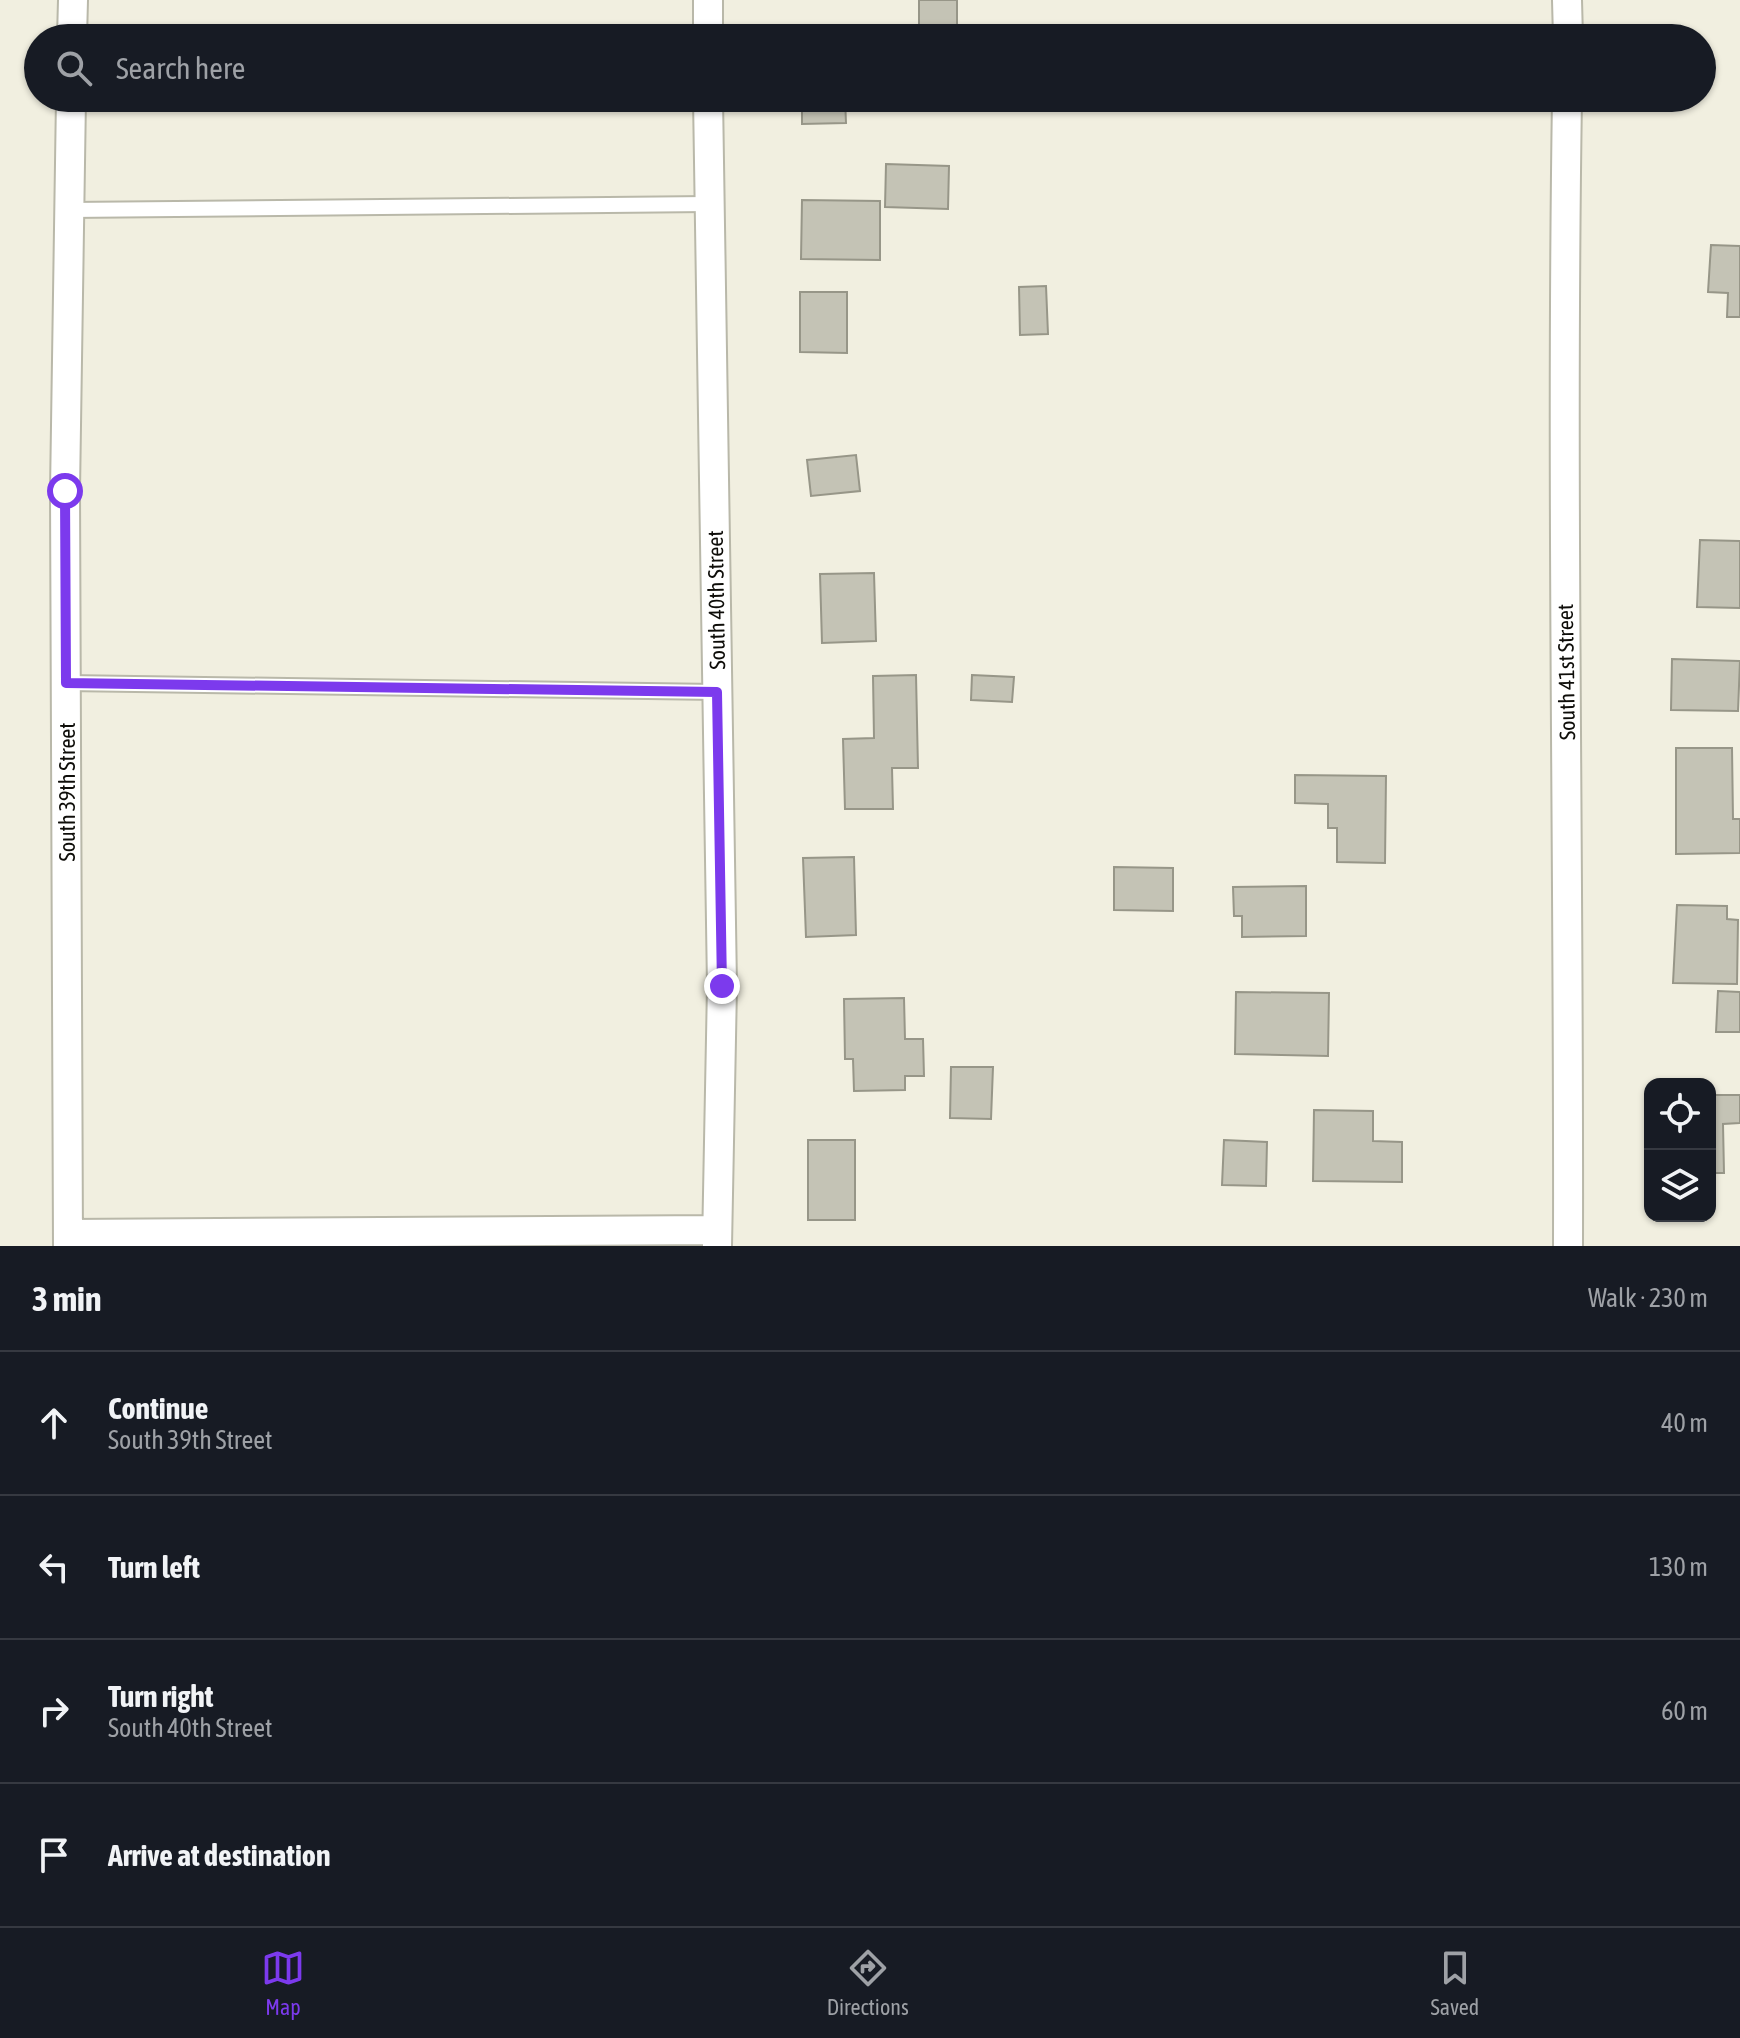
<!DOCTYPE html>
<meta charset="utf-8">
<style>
:root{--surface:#171b24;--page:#242831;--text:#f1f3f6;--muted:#9ea1a6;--line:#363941;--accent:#7c3aed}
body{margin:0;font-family:"Asap Condensed",sans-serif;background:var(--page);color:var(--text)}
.controls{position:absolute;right:24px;bottom:24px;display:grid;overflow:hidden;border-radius:16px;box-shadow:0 2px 6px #0004}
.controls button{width:72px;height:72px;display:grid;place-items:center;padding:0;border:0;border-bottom:2px solid var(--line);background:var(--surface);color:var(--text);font:40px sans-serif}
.stop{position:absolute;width:24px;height:24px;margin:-18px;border:6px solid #7c3aed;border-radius:50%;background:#fff}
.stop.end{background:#7c3aed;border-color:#fff;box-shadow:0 2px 8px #0008}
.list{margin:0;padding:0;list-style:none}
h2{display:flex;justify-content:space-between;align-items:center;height:104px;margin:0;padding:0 32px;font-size:34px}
h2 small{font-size:26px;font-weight:400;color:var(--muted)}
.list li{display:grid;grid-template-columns:52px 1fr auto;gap:24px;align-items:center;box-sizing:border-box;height:144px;padding:0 32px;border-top:2px solid var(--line)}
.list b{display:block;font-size:30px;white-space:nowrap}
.list p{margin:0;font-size:26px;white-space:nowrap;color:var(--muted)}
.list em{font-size:26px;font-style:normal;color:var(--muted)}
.icon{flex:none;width:44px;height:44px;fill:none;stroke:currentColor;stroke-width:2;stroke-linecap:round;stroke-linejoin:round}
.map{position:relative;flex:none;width:1740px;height:1246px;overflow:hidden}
.search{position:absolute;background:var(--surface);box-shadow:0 2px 6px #0004;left:24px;right:24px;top:24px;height:88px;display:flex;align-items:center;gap:20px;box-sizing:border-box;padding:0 28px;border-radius:44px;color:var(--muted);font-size:30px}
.sheet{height:680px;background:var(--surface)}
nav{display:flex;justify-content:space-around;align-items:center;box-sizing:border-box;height:112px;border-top:2px solid var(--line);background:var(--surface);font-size:22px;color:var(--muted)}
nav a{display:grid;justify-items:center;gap:4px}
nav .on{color:var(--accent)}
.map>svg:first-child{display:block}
</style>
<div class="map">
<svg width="1740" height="1246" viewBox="0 0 1740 1246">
<rect width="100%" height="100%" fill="#f1efe0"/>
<!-- building -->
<path fill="#c4c3b5" stroke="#979688" stroke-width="2" d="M919 0H957V26L919 25Z
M802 98H845L846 123 802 124Z
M886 164 949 166 948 209 885 207Z
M802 200 880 201V260L801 259Z
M1711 245 1740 246V317H1727L1728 293 1708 292Z
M1046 286 1048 334 1020 335 1019 287Z
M800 292H847V353L800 352Z
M856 455 860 491 811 496 807 460Z
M1700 540 1740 541V608L1697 607Z
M874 573 876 641 822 643 820 574Z
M1672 659 1740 661 1738 711 1671 710Z
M916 675 918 768H892L893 809H845L843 739 874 738 873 676Z
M972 675 1014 677 1012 702 971 700Z
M1676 748H1732L1733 819H1740V853L1676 854Z
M1295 775 1386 776 1385 863 1337 862V828H1328V804L1295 803Z
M854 857 856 935 806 937 803 858Z
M1114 867 1173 868V911L1114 910Z
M1306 886V936L1242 937V916H1234L1233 887Z
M1677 905 1727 906V919L1738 920 1737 984 1673 983Z
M1718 991 1740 992V1032H1716Z
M1236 992 1329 993 1328 1056 1235 1054Z
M904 998 905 1039H923L924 1076H905V1090L854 1091 853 1059H845L844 999Z
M951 1067H993L991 1119 950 1118Z
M1710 1095H1740V1123L1723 1124 1724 1173H1710Z
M1314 1110 1373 1111V1141L1402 1142V1182L1313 1181Z
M808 1140H855V1220H808Z
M1224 1140 1267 1142 1266 1186 1222 1185Z"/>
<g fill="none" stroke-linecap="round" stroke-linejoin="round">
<defs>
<path id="lane" d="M69 210 708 204
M66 683 717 692"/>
<path id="street" d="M708 0V38
M1567 0 1568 38
M72 38 73 0
M708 98 722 986 717 1246
M1567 98C1561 481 1569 863 1568 1246
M68 1234 717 1230
M68 1246 65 491 71 98"/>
</defs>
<!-- lane casing -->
<use href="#lane" stroke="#b9b8a9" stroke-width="18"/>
<!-- street casing -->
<use href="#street" stroke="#b9b8a9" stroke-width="32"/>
<!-- lane -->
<use href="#lane" stroke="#fff" stroke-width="14"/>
<!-- street -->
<use href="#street" stroke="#fff" stroke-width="28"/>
</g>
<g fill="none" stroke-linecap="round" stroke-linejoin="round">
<!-- route -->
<path stroke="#7c3aed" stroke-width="10" d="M65 491 66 683 717 692 722 986"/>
</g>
<g text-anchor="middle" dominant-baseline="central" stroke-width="6" stroke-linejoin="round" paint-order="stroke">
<!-- street labels -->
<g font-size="22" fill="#0e0d09" stroke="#fff">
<text transform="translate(716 600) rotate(-91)">South 40th Street</text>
<text transform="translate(1566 672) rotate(-91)">South 41st Street</text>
<text transform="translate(67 792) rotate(-90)">South 39th Street</text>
</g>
</g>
</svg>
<div class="controls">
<button><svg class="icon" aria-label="locate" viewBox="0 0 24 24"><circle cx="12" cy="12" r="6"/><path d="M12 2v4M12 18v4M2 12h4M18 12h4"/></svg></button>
<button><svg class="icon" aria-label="layers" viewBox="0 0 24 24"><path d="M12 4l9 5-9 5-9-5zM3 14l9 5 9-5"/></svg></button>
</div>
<div class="stop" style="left:65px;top:491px"></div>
<div class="stop end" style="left:722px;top:986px"></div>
<div class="search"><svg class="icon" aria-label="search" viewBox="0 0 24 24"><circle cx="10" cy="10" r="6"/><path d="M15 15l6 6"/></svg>Search here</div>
</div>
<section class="sheet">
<h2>3 min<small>Walk · 230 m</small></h2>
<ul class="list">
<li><svg class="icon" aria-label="ahead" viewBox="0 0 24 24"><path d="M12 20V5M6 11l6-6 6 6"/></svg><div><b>Continue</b><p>South 39th Street</p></div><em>40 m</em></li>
<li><svg class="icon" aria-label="left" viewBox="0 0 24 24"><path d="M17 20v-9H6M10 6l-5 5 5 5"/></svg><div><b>Turn left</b></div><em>130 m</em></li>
<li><svg class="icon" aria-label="right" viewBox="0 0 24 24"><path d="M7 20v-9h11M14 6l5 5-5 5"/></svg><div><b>Turn right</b><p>South 40th Street</p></div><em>60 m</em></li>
<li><svg class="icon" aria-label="arrive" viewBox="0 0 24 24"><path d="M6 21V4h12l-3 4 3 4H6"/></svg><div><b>Arrive at destination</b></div></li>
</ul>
</section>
<nav>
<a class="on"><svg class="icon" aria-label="map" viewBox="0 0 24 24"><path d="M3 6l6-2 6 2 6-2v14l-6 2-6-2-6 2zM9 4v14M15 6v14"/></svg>Map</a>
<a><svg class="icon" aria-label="directions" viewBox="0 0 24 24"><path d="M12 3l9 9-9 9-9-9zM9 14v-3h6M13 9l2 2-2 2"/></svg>Directions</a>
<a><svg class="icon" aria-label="saved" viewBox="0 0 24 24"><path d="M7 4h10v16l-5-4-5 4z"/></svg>Saved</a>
</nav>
